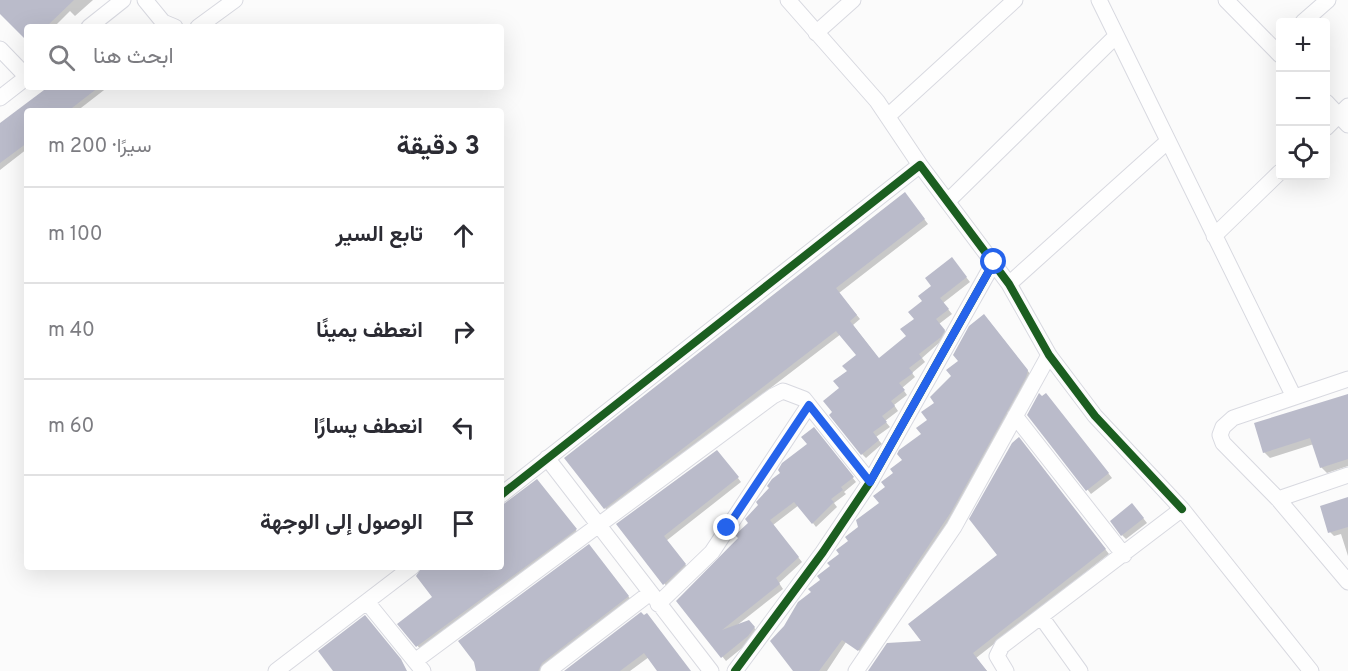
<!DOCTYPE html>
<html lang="ar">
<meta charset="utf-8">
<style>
:root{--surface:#fff;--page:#f7f7f7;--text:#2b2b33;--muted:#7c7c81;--line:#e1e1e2}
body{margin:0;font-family:Overpass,Vazirmatn,sans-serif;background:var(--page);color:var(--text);direction:rtl}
.controls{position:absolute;right:18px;top:18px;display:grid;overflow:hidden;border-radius:6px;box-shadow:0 6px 24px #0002}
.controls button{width:54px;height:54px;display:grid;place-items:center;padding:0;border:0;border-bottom:2px solid var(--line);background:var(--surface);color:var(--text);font:30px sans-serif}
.stop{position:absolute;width:18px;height:18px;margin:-14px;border:4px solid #2563eb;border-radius:50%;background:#fff}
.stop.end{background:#2563eb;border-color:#fff;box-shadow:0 2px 6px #0008}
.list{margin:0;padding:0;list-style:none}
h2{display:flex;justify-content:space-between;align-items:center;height:78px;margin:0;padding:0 24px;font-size:26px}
h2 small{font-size:20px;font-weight:400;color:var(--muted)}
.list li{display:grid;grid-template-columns:39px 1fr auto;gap:18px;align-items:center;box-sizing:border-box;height:96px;padding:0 24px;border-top:2px solid var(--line)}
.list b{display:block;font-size:22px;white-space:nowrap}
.list em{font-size:20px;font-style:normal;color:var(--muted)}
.icon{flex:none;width:33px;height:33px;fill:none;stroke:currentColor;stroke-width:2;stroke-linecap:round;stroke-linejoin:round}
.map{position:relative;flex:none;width:1348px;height:671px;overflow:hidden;direction:ltr}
.search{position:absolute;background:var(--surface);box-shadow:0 6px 24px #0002;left:24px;top:24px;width:480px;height:66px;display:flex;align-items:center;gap:15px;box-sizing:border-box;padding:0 21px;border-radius:6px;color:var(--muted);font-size:22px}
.panel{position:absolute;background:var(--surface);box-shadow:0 6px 24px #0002;left:24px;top:108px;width:480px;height:462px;border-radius:6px;direction:rtl}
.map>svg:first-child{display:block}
</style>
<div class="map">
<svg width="1348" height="671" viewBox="0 0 1348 671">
<rect width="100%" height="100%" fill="#fbfbfb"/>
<!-- shadow -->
<path fill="#0003" d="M0 0H93L75 16 70 11 54 27H27V39L0 11Z
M50 87H108L77 111H27V149L0 170V125Z
M908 198 928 224 839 293 860 319 853 325 879 359 908 337 924 301 955 263 970 282 943 303 952 314 939 324 948 335 922 358 925 362 912 373 915 377 902 388 907 395 894 405 898 411 885 421 890 427 876 437 882 444 866 458 862 454 841 388 858 356 841 334 609 512 605 508Z
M988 320 1031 375 955 516 863 653 846 642 827 671H795L813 593 881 503 896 473 923 434 936 403 960 362Z
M1348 395V466L1327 473 1321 467 1314 444 1270 458 1264 452Z
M1042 397 1049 398 1112 478 1091 494 1029 415Z
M817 433 856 482 844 492 846 494 834 503 837 507 816 527 799 505 773 525 802 562 779 583 783 589 736 626 749 622 758 632 752 640 726 661 678 601 740 538Z
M1023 443 1109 554 976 658 987 671H869L924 642 999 555Z
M721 456 741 482 666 541 689 569 668 588 618 525Z
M541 485 579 534 421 650 400 624 434 598 423 569 501 567V509Z
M1348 499V556L1341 534 1334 536 1330 532Z
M1136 509 1147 523 1126 539 1122 535Z
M593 551 632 601 544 671H477Z
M641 614 690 671H659L649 657 630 671H567Z"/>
<!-- building -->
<path fill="#babbca" d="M0 0H74L46 27H27V41L0 14Z
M48 87H99L68 111H27V143L0 163V123Z
M905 192 925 219 836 288 857 315 850 321 879 358 906 336 900 329 914 319 908 312 922 301 918 296 931 286 925 278 952 257 967 277 940 298 949 309 936 319 945 330 941 337 919 354 922 358 909 368 913 373 899 383 905 390 891 401 895 406 882 416 887 422 873 432 879 440 861 455 829 415 832 412 823 401 839 388 833 381 847 371 842 366 856 355 836 331 604 509 564 458Z
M984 314 1028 370 1026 377 951 512 858 651 842 640 819 671H793L770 641 784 626 798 602 811 592 808 589 820 580 817 576 830 566 827 563 839 554 836 550 848 541 845 537 858 527 856 520 879 503 873 496 885 487 881 482 893 473 890 469 902 460 897 454 899 450 921 434 916 428 927 420 921 412 934 403 930 397 951 376 946 370 958 361 953 355 969 326Z
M1039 393 1042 396 1046 393 1109 473 1086 491 1027 415Z
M1348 394V459L1320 468 1310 438 1263 453 1254 423Z
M814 427 854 477 841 487 843 490 831 499 834 502 812 524 794 502 770 520 799 557 776 578 780 584 722 630 749 620 755 627 748 636 721 658 676 601 738 538 735 535 748 523 745 519 758 505 756 502 769 488 767 486 772 479 780 473 778 470 782 463 807 444 801 437Z
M1019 437 1106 549 973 653 987 671H868L887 643 921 641 908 624 997 555 969 519 1012 443Z
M717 450 739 477 664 536 686 564 663 585 616 524Z
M537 479 577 529 416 647 397 624 432 597 416 576 421 568 501 567V506Z
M1348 497V527L1328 533 1320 506Z
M1132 503 1144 518 1121 536 1110 521Z
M589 544 629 596 542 663 538 671H476L474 662 458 641Z
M641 612 644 615 647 613 691 671H657L644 653 620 671H564Z
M365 615 401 659 407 671H333L318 651Z"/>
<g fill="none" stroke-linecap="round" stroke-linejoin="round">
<defs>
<path id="minor" d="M145 0 163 22 175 27
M788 0 877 101 920 165
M1099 0 1294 397
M1226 0 1280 55
M1303 22 1328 0
M89 27 123 0
M198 27 235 0
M816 33 853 0
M0 49 27 77
M0 98 27 77
M1326 102 1348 125
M888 116 1015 0
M1326 128 1348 106
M948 201 1116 36
M1214 236 1280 172
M1009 284 1168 141
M1348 379 1233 418 1223 427 1220 435 1223 443 1278 499 1348 582
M1015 416 1124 555
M547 458 711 671
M501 495 920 165 1009 284 1049 355 1095 416 1182 509
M1278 499 1348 475
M367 602 423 671
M658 604 712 552 809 405
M1042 618 1080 671
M415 661 773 396 783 391 804 399 870 482
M276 671 412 567
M548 671 650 593
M735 671 823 552 870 482 994 262
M856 671 954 527 1049 355
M1006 671 997 656 1002 646 1182 509 1311 671"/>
</defs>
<!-- minor casing -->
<use href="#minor" stroke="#d8d9e0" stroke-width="17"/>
<!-- minor -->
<use href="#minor" stroke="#fefefe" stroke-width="15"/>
<defs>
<path id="cycleway" d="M501 495 920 165 1009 284 1049 355 1095 416 1182 509
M735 671 823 552 870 482 994 262"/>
</defs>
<!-- cycleway casing -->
<use href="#cycleway" stroke="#fbfbfb" stroke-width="11"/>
<!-- cycleway -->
<use href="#cycleway" stroke="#1b5e20" stroke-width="8"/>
</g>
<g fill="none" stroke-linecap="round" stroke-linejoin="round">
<!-- route -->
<path stroke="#2563eb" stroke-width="8" d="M727 528 809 405 870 482 994 262"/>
</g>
</svg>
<div class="controls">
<button>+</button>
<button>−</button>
<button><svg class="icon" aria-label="locate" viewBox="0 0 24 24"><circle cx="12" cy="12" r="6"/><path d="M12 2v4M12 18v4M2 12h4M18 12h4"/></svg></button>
</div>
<div class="stop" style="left:994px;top:262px"></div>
<div class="stop end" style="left:727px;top:528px"></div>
<div class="search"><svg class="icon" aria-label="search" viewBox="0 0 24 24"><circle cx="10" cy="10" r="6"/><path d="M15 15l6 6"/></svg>ابحث هنا</div>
<section class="panel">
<h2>3 دقيقة<small>سيرًا · 200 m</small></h2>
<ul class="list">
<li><svg class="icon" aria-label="ahead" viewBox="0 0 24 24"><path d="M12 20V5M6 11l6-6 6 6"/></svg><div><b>تابع السير</b></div><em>100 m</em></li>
<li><svg class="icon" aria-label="right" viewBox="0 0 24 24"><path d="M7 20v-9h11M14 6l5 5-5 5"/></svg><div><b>انعطف يمينًا</b></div><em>40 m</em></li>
<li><svg class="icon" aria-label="left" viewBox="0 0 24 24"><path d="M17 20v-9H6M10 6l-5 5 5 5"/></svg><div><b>انعطف يسارًا</b></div><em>60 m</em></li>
<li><svg class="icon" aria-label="arrive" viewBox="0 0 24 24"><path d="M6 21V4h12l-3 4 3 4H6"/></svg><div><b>الوصول إلى الوجهة</b></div></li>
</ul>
</section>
</div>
